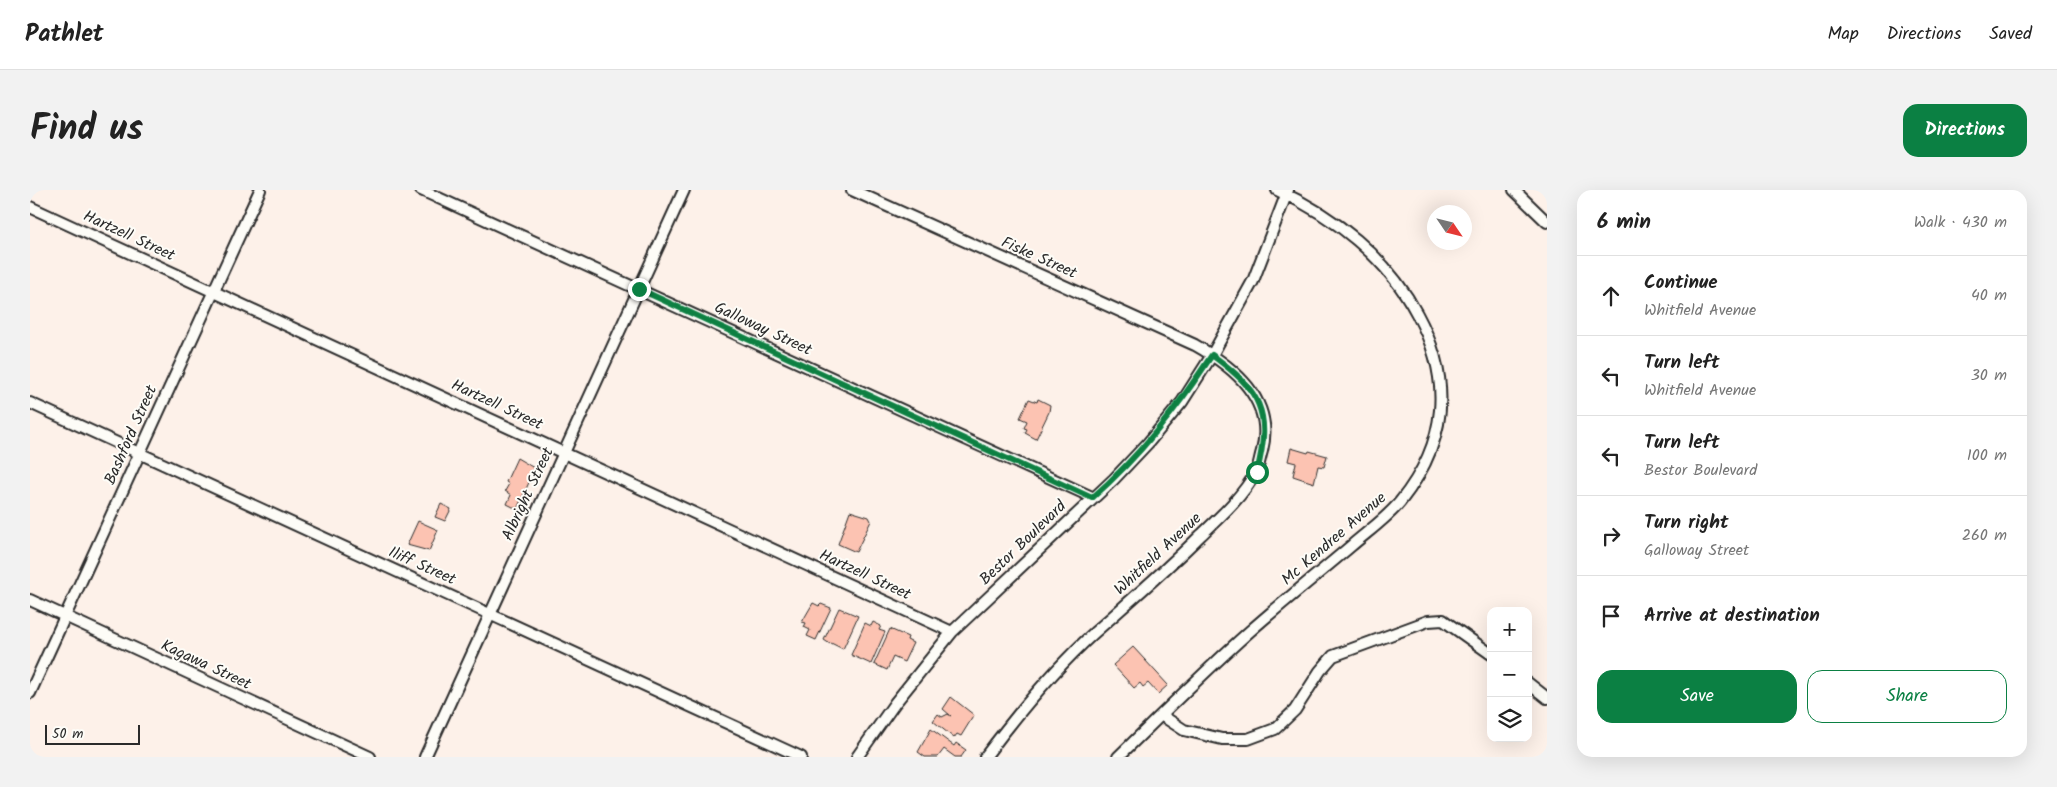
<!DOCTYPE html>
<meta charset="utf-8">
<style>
:root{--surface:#fff;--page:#f2f2f2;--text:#222;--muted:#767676;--line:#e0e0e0;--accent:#0b8043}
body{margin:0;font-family:Kalam,sans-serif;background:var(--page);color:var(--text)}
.controls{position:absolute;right:15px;bottom:15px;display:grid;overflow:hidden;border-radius:10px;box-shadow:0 5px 20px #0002}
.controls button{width:45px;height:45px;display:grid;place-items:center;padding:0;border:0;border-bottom:1px solid var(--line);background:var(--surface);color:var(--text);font:25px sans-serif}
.compass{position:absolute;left:1397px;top:15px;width:45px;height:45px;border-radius:50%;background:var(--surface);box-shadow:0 5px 20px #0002;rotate:125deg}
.scale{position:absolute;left:15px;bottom:12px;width:95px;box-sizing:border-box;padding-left:5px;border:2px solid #2b2b2b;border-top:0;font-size:14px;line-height:18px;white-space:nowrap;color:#2b2b2b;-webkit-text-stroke:4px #fdfcf7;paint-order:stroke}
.stop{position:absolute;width:15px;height:15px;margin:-11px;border:4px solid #0b8043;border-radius:50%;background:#fff}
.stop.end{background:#0b8043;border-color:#fff;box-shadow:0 1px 5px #0008}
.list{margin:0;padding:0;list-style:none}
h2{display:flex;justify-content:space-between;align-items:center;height:65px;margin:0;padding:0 20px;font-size:21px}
h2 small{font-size:16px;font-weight:400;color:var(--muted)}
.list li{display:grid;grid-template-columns:32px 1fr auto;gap:15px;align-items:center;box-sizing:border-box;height:80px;padding:0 20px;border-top:1px solid var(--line)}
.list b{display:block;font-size:19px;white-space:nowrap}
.list p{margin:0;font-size:16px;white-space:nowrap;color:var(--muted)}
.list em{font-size:16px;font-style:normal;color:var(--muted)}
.actions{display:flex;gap:10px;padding:15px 20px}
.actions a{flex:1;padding:11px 0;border:1px solid var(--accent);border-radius:15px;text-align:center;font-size:18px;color:var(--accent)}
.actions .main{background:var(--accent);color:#fff}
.icon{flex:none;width:28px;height:28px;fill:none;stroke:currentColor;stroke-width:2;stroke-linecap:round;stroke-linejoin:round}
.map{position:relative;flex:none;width:1517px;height:567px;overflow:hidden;border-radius:15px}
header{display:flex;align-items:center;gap:30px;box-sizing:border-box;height:70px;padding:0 25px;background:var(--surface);border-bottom:1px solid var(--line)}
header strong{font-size:24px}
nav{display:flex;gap:28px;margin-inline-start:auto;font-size:18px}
.intro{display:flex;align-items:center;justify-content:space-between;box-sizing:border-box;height:120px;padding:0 30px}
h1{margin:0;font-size:35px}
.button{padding:12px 22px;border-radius:15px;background:var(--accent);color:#fff;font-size:18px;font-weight:700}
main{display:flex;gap:30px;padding:0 30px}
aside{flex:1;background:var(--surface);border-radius:15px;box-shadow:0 5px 20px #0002}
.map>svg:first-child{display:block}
</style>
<header>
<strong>Pathlet</strong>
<nav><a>Map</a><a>Directions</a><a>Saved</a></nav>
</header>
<div class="intro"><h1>Find us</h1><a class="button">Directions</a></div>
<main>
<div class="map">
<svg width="1517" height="567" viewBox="0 0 1517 567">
<rect width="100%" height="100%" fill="#fdf1e9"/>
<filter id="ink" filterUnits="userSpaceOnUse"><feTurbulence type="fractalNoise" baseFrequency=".02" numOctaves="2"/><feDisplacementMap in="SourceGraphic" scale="10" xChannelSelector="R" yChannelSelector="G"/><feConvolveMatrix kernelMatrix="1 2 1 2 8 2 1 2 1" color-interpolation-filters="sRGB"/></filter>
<g filter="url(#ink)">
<!-- building -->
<path fill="#fcc3b2" stroke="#2b2b2b" d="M999 209 1007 212 1008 209 1020 215 1019 222 1006 249 995 243 997 239 994 238 997 231 990 228Z
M1261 258 1278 263 1279 261 1297 266 1294 277 1288 276 1284 293 1263 286 1266 273 1258 271Z
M487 268 504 278 498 287 501 288 487 319 477 314 481 305 475 301 479 294 476 292Z
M411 314 421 319 415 331 405 327Z
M820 321 839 327 841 331 826 362 808 354Z
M388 331 408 340 399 361 377 355Z
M783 413 789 416 791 414 801 418 786 450 777 446 780 440 774 437 776 433 772 432Z
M809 418 828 426 813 459 801 453 800 454 794 450Z
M843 432 851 436 849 440 855 442 841 474 821 465 835 433 841 436Z
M860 439 878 447 877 450 883 453 874 472 863 467 857 480 844 474Z
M1103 457 1138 495 1128 504 1118 493 1113 497 1110 493 1104 498 1083 475Z
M921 507 944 525 931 546 927 544 924 548 903 531 908 524 912 527 918 524 921 526 913 519Z
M901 539 924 556 926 553 936 560 931 567H925L914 559 908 567H895L888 562Z"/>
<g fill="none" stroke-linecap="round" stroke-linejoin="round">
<defs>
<path id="minor" d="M391 0 1062 307
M822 0 1165 155C1204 177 1245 210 1232 261 1230 267 1229 276 1226 282 1213 306 1190 327 1171 345 1137 379 1101 410 1065 442 1024 479 988 523 955 567
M1484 0 1517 32
M0 17 922 442
M0 213 771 567
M0 410 340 567
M1498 493 1517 508
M0 503 230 0
M1131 525 1154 540 1192 549H1218L1245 539 1265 520 1290 481 1303 466 1398 431 1413 430 1461 464
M395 567 654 0
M827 567 865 513 922 442 1084 289 1118 253 1152 212 1182 165 1223 91 1258 0
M1088 567C1131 525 1175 481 1220 441 1253 412 1288 384 1321 356 1337 342 1357 328 1370 312 1418 252 1423 190 1387 124 1357 67 1304 26 1247 0"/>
</defs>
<!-- minor casing -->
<use href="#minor" stroke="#2b2b2b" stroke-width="14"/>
<!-- minor -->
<use href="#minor" stroke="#fdfcf7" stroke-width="10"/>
</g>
</g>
<g fill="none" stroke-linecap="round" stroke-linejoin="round" filter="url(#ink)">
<!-- route -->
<path stroke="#0b8043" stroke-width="6" d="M609 99 1062 308C1110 266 1147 218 1182 165 1231 201 1242 222 1227 282"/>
</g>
<g text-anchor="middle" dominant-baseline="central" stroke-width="4" stroke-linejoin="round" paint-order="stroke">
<!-- street labels -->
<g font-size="16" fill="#2b2b2b" stroke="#fdfcf7">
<text transform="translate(99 46) rotate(25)">Hartzell Street</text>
<text transform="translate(1009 68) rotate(24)">Fiske Street</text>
<text transform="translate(733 139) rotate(25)">Galloway Street</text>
<text transform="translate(467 215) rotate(25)">Hartzell Street</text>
<text transform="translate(101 245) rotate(-66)">Bashford Street</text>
<text transform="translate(498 304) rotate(-65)">Albright Street</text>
<text transform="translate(1304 349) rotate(-41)">Mc Kendree Avenue</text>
<text transform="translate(993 353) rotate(-44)">Bestor Boulevard</text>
<text transform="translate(1128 364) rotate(-43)">Whitfield Avenue</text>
<text transform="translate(392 376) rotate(24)">Iliff Street</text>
<text transform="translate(835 385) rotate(25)">Hartzell Street</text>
<text transform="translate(176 475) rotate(25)">Kagawa Street</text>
</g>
</g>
</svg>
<div class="controls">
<button>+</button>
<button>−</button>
<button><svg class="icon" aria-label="layers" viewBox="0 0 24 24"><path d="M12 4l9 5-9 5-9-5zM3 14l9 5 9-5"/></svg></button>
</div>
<svg class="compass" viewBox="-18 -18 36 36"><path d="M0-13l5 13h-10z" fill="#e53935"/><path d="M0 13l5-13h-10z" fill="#767676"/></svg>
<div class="scale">50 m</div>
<div class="stop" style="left:1227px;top:282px"></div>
<div class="stop end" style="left:609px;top:99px"></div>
</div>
<aside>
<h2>6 min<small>Walk · 430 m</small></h2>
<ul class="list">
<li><svg class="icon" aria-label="ahead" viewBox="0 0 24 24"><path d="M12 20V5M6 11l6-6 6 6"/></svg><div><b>Continue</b><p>Whitfield Avenue</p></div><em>40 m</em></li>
<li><svg class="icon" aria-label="left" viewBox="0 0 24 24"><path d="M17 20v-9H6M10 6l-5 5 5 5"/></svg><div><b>Turn left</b><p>Whitfield Avenue</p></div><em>30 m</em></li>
<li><svg class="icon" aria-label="left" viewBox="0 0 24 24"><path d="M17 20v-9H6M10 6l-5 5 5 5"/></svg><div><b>Turn left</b><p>Bestor Boulevard</p></div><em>100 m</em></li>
<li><svg class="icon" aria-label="right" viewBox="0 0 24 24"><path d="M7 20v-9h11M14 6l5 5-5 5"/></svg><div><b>Turn right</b><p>Galloway Street</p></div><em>260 m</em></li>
<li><svg class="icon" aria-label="arrive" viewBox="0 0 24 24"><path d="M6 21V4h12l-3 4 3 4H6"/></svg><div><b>Arrive at destination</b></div></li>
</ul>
<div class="actions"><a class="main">Save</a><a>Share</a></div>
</aside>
</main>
